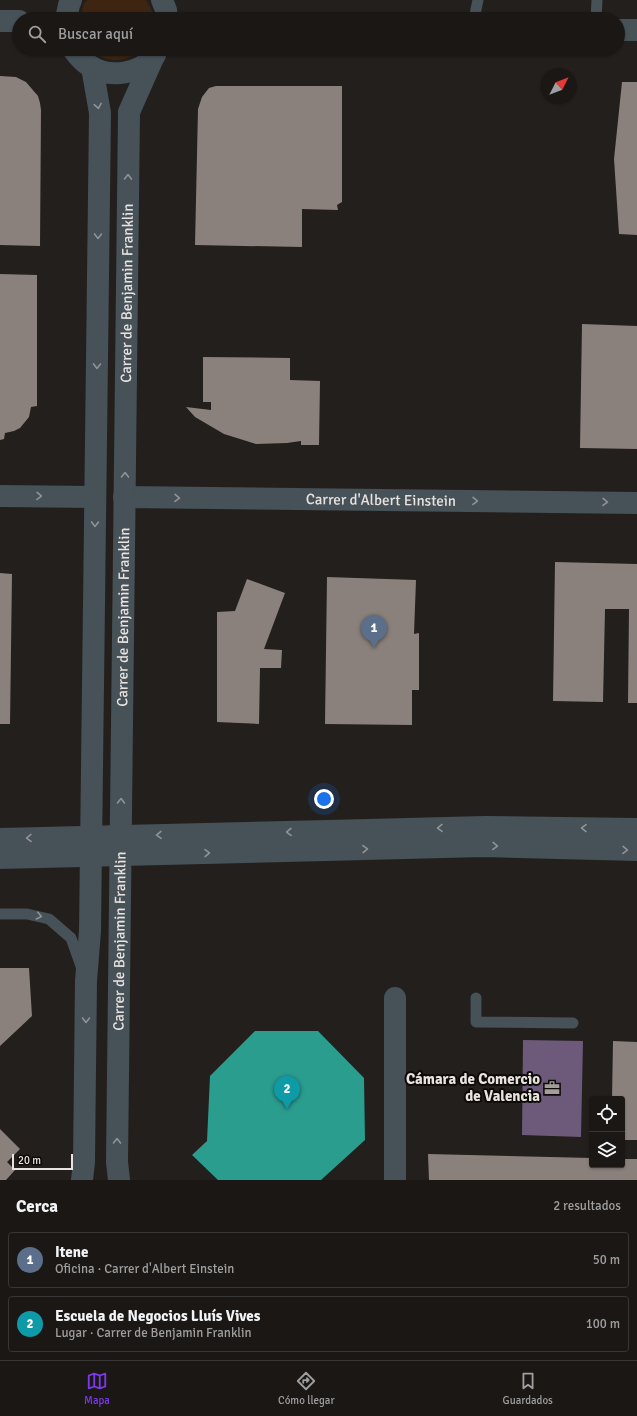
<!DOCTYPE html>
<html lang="es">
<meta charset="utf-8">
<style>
:root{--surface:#1a1715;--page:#272422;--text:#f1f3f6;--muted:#9f9fa0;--line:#383634;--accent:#7c3aed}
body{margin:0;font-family:Signika,sans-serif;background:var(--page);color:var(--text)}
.controls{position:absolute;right:12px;bottom:12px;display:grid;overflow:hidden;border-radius:4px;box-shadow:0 1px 3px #0004}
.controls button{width:36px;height:36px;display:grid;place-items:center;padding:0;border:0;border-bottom:1px solid var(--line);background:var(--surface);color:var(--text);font:20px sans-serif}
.compass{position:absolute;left:541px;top:68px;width:36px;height:36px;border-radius:50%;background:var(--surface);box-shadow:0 1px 3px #0004;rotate:48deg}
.scale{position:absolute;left:12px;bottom:10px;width:61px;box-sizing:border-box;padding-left:4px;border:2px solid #e8e3df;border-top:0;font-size:11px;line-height:14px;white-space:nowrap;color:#e8e3df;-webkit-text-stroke:3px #0d0907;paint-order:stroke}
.you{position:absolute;left:324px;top:799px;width:14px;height:14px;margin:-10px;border:3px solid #fff;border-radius:50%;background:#1a73e8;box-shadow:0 0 0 6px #1a73e833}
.badge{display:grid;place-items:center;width:26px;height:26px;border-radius:50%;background:var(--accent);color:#fff;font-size:13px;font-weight:700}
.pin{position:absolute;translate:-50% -33px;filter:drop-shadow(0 1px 2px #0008)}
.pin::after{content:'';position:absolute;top:21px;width:14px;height:12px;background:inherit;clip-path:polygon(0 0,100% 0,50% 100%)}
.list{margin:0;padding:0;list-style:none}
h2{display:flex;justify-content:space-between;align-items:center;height:52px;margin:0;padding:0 16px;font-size:17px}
h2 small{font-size:13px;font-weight:400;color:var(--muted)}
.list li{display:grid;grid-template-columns:26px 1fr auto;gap:12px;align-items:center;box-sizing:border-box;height:56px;margin:0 8px 8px;padding:0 8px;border:1px solid var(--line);border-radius:4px}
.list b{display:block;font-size:15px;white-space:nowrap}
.list p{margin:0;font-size:13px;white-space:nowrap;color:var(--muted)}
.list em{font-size:13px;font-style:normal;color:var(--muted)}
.icon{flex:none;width:22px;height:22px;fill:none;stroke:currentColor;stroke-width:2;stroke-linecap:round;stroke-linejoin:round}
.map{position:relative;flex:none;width:637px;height:1180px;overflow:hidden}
.search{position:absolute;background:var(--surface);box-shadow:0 1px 3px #0004;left:12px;right:12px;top:12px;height:44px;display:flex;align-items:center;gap:10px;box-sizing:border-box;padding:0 14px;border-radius:22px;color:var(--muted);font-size:15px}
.sheet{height:180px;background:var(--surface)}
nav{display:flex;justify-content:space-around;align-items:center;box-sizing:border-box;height:56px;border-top:1px solid var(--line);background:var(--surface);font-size:11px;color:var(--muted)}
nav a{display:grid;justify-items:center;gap:2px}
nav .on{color:var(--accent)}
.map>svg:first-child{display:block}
</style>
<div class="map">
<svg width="637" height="1180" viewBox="0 0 637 1180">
<rect width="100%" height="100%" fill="#231f1c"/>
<!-- green -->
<path fill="#3d2512" d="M87 0H146L152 11 153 19H80L84 4Z
M90 49H142C129 63 104 64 90 49Z"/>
<!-- offices -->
<path fill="#6d597a" d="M523 1040 583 1041 581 1137 522 1135Z"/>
<!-- schools -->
<path fill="#2a9d8f" d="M255 1031H318L364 1078 365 1140 321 1180H218L192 1155 207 1141 210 1076Z"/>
<!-- industry -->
<path fill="#8a817c" d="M0 76 16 77 26 82 38 96 40 103 41 110 40 246 0 245Z
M622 82H637V235L619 234 614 159Z
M216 86H342V202L337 205 338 210 302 209V247L195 245 198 109 202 97 209 88Z
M0 274 37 275V406L31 407 29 417 20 428 14 431 5 433 4 439 0 440Z
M582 324 637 326V449L580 448Z
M203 357 290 358V380L320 381 319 445H301V441L287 443 256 444 224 434 195 417 186 407 211 410V402H203Z
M555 562 637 564V703H628L629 609H605L603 702 553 701Z
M0 573 12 574 10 724H0Z
M327 577 416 580 414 634 419 633V690H412V725L325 724Z
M247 579 285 593 264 649 282 650 281 668H260L259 724 217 722V612L235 611Z
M0 968H29L32 1016 0 1046Z
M613 1041 637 1042V1140H622V1099H612Z
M0 1129 20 1149 7 1162 15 1170 6 1180H0Z
M428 1154 592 1158V1165H622V1159H637V1180H429Z"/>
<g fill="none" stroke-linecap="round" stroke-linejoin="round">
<!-- lane -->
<path stroke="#465158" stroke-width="11" d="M474 19 478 0
M596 19 597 0
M0 914H27L49 919 71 938 82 969
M476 998V1022L573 1023"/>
<!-- street -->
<g stroke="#465158" stroke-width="22">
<path d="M162 0 166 10 167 19"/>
<path d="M66 19 69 5 71 0"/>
<path d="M0 21H19"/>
<path d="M618 30H637"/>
<path d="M73 49C78 56 83 62 90 66 110 79 141 74 155 55"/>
<path d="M0 496 95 497"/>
<path id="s1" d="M124 497 637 503"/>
<path d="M328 831 485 827 637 829"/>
<path d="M326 850 484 846 637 850"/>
<path d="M82 1180 84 1162 86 981 90 931 100 113 92 67"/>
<path id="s2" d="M119 1180 117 1162 129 112 153 58"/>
<path d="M395 1180V998"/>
</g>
<!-- street-bridge -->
<path stroke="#465158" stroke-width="22" d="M0 839 328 831
M0 858 326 850"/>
</g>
<!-- one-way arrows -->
<defs><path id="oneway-chevron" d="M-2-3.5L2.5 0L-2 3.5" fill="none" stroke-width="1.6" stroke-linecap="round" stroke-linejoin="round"/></defs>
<g stroke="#8f9395">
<use href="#oneway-chevron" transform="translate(98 106) rotate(80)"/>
<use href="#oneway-chevron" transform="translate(128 177) rotate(-89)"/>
<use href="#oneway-chevron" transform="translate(98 236) rotate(91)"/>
<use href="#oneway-chevron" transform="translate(97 366) rotate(91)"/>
<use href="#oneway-chevron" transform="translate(125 475) rotate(-89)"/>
<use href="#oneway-chevron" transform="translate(39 496) rotate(1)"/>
<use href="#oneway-chevron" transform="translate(177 498) rotate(1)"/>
<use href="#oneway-chevron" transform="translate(475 501) rotate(1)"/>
<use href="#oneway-chevron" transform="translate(605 502) rotate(1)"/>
<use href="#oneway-chevron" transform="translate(95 524) rotate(91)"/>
<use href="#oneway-chevron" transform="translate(121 801) rotate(-89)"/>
<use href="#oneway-chevron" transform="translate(440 828) rotate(179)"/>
<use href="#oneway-chevron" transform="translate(584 828) rotate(-179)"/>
<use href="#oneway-chevron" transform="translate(289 832) rotate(179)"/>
<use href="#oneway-chevron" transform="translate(159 835) rotate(179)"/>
<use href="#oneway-chevron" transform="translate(29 838) rotate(179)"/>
<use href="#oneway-chevron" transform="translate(495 846) rotate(2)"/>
<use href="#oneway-chevron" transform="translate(365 849) rotate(-2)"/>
<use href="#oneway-chevron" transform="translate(625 850) rotate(2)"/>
<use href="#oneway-chevron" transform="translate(207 853) rotate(-1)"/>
<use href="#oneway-chevron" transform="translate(39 916) rotate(13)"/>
<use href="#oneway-chevron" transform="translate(86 1020) rotate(91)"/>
<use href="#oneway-chevron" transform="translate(117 1141) rotate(-89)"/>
</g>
<!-- icons -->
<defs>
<symbol id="office-bare" viewBox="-9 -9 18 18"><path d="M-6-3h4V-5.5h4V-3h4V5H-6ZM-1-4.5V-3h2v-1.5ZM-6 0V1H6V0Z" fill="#a39e9b" stroke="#0d0907" stroke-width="2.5" paint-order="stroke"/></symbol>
</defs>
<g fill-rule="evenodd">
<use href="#office-bare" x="541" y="1077" width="22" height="22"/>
</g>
<g text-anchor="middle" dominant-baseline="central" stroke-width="4" stroke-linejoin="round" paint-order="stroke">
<!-- street labels -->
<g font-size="15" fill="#e8e3df" stroke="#0d0907">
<text stroke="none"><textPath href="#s2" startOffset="887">Carrer de Benjamin Franklin</textPath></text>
<text stroke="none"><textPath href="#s1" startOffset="257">Carrer d'Albert Einstein</textPath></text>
<text stroke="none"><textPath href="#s2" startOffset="563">Carrer de Benjamin Franklin</textPath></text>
<text stroke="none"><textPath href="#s2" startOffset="239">Carrer de Benjamin Franklin</textPath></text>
</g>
<!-- poi labels -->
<g font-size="15" font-weight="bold" fill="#e8e3df" stroke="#0d0907" text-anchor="end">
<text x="540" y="1079">Cámara de Comercio<tspan x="540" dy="17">de Valencia</tspan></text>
</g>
</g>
</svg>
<div class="controls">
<button><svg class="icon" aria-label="locate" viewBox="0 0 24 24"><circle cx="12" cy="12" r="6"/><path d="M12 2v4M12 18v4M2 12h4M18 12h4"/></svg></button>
<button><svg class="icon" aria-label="layers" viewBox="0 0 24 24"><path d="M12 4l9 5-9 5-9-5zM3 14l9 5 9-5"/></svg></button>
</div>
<svg class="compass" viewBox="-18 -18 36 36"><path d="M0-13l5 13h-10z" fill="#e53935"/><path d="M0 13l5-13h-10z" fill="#9f9fa0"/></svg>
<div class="scale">20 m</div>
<div class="you"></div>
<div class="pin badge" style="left:374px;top:648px;background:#5c6f8a">1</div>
<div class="pin badge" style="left:287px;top:1109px;background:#0f9aa8">2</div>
<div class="search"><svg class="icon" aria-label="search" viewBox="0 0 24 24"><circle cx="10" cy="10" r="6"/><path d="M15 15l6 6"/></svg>Buscar aquí</div>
</div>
<section class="sheet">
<h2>Cerca<small>2 resultados</small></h2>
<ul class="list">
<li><span class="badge" style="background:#5c6f8a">1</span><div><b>Itene</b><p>Oficina · Carrer d'Albert Einstein</p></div><em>50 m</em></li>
<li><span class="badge" style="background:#0f9aa8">2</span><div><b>Escuela de Negocios Lluís Vives</b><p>Lugar · Carrer de Benjamin Franklin</p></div><em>100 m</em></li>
</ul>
</section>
<nav>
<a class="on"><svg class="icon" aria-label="map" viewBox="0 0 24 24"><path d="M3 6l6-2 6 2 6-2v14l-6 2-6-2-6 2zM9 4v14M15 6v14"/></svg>Mapa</a>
<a><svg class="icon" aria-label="directions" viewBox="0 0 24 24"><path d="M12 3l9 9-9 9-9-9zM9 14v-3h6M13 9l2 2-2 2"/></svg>Cómo llegar</a>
<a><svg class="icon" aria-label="saved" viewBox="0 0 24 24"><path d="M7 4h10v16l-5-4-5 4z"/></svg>Guardados</a>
</nav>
